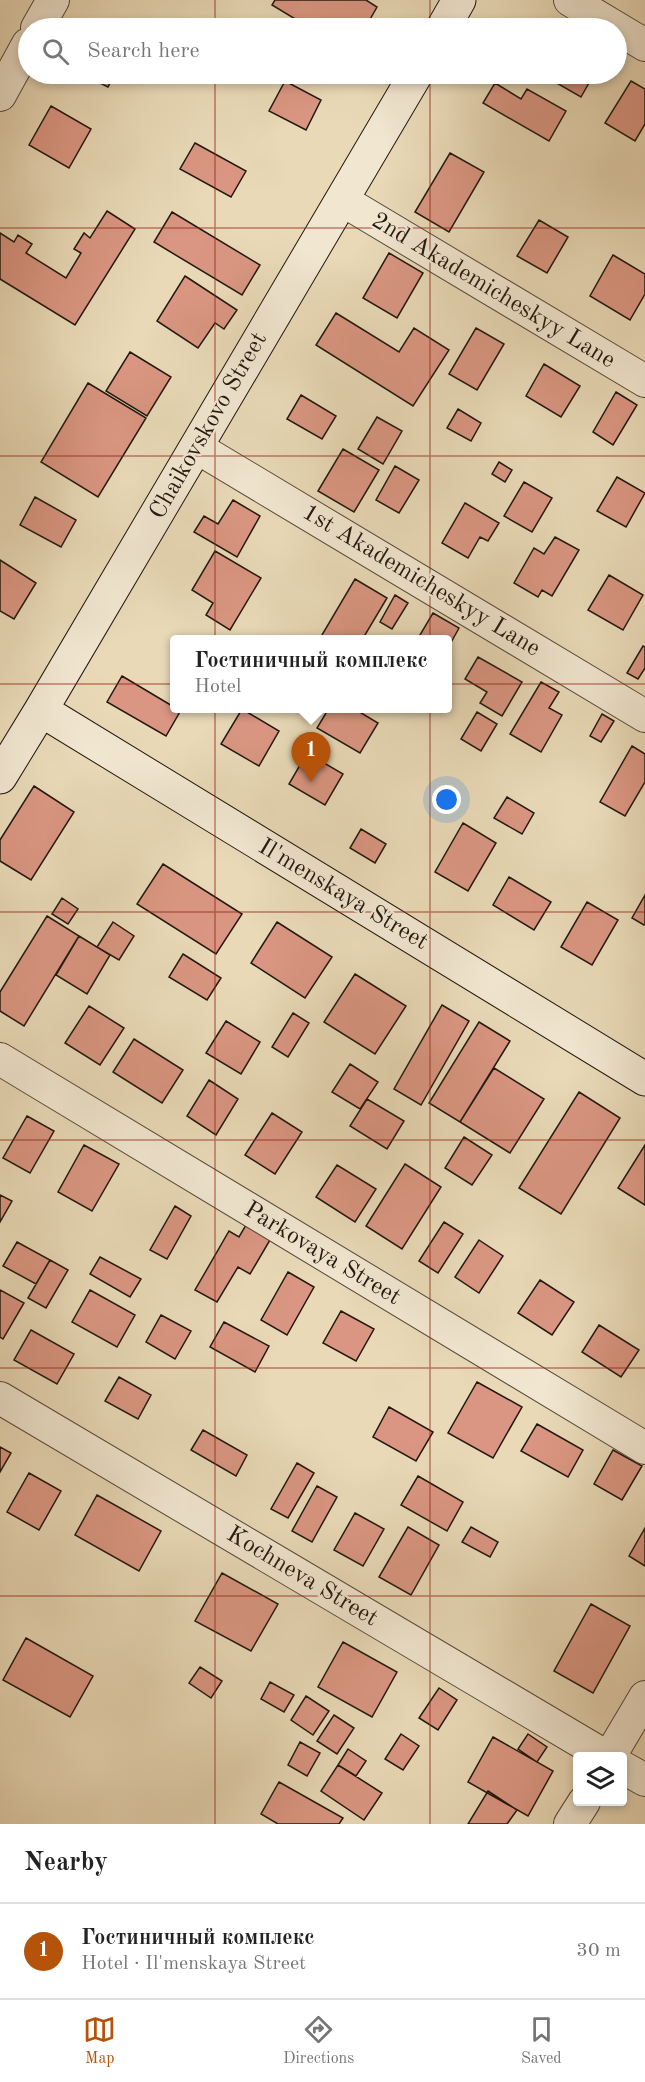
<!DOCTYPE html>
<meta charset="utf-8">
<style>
:root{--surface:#fff;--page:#f6f6f6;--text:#222;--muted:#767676;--line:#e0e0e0;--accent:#b45309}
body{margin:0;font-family:"Old Standard TT",serif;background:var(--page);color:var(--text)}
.controls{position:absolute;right:18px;bottom:18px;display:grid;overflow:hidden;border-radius:6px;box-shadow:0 3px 9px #0003}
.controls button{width:54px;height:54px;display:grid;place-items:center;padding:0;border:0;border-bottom:2px solid var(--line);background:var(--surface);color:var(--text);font:30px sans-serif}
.you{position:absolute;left:447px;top:800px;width:21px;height:21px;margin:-15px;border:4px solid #fff;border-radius:50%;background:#1a73e8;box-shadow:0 0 0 9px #1a73e833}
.badge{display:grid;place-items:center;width:39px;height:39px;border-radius:50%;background:var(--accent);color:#fff;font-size:20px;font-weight:700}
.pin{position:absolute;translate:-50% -50px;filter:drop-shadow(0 2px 3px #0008)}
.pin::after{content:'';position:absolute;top:32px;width:21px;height:18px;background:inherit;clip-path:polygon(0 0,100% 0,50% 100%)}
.popup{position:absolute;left:170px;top:635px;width:282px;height:78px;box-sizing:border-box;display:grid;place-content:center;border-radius:6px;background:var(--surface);filter:drop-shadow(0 2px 4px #0005);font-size:20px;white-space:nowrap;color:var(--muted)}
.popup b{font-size:22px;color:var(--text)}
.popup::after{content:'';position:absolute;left:50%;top:100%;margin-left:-12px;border:12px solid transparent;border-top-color:var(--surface)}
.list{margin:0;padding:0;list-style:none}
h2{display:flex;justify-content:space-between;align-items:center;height:78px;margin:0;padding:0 24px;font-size:26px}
h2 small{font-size:20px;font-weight:400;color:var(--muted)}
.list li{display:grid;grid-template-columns:39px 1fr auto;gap:18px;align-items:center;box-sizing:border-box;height:96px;padding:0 24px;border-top:2px solid var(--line)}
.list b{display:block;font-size:22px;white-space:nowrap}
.list p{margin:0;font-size:20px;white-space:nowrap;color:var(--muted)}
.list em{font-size:20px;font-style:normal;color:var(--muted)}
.icon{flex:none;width:33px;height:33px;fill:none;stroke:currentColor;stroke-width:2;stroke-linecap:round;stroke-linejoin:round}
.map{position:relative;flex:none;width:645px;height:1824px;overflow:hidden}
.search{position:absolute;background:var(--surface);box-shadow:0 3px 9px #0003;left:18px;right:18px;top:18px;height:66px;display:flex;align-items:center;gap:15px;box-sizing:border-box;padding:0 21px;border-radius:33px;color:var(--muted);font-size:22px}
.sheet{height:174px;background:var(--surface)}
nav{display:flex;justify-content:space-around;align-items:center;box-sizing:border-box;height:84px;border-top:2px solid var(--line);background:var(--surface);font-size:16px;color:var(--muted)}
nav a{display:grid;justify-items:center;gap:3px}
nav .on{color:var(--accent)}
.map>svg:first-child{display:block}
</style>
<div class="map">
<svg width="645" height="1824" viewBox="0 0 645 1824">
<rect width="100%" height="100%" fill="#e9d9b7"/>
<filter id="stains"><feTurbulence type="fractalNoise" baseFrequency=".00333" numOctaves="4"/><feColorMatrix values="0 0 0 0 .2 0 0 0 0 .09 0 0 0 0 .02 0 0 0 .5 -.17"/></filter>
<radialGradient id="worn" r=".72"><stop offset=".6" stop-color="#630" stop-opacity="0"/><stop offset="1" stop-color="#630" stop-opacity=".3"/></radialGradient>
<!-- building -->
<path fill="#da9682" stroke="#22180e" stroke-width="1.5" d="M275 0H366L377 7 365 28H310L272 5Z
M82 74H115L108 87Z
M541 74H594L581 97Z
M285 81 321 100 306 130 269 111Z
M631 81 645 89V124L635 141 605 123Z
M495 83 521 99 527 89 566 111 549 141 483 103Z
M51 106 91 129 69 168 29 145Z
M195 143 246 171 231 197 180 169Z
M450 153 484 172 449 232 415 212Z
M107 211 135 229 75 325 0 279V233L14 242 18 235 32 244 26 253 66 278 81 253 74 249 84 233 90 238Z
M172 212 260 265 242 295 154 242Z
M539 220 568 237 547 273 517 256Z
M389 253 423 273 397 318 363 298Z
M613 255 645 274V294L630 320 590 296Z
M185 276 237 310 224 329 215 323 198 348 157 321Z
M336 313 399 352 414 328 449 350 413 406 316 345Z
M476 328 504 344 477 390 449 374Z
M130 352 171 377 147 416 106 391Z
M544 364 580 386 561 417 526 396Z
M88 383 146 418 98 497 41 462Z
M616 392 637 405 613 445 593 432Z
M301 395 336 416 322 439 287 419Z
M458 409 481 423 471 441 447 428Z
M377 417 402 431 383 464 358 449Z
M343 449 379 470 354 512 318 491Z
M499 462 512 470 505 482 492 474Z
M395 466 419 480 399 513 376 500Z
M617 477 645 493 626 527 597 511Z
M524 482 552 498 532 532 504 516Z
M35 497 76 520 61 547 20 525Z
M233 500 260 516 237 557 194 532 204 516 218 524Z
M465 503 499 523 488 541 480 537 468 558 442 543Z
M555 537 579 550 552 596 542 590 538 597 514 583 534 548 544 554Z
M215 551 261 578 230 630 206 615 213 603 192 590Z
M0 560 36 583 14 619 0 611Z
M609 575 643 595 623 630 588 610Z
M355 579 387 598 362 640H319Z
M395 595 408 603 392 629 380 622Z
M433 613 459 628 448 648V640H417Z
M643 646 645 647V668L638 679 627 673Z
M478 657 522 682 502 716 480 703 487 692 465 679Z
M122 676 174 707V708L181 710 166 736 107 702Z
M541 682 559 692 549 708 562 715 541 752 510 734Z
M329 708H353L378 723 360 753 317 728Z
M242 709 279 731 259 766 221 744Z
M477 712 497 724 481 751 461 739Z
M602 714 614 721 601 742 590 736Z
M632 746 645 754V782L625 816 600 802Z
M307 753 343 774 325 805 289 784Z
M34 786 74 812 31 880 0 861V840Z
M507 797 534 813 522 834 494 818Z
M463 823 496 843 468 891 435 872Z
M361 829 386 844 375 863 350 848Z
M163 864 242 914 216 954 137 904Z
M509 877 551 902 534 930 493 905Z
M645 895V924L644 925 632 918Z
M62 898 78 909 68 924 52 914Z
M587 902 618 920 592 965 561 947Z
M47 916 79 936 24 1026 0 1011V992Z
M113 922 134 936 119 960 97 947Z
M277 922 332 957 305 998 251 963Z
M79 936 110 955 87 994 56 975Z
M183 954 221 978 207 1000 169 977Z
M355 974 406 1006 375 1054 324 1022Z
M442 1005 469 1021 421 1105 394 1089Z
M89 1006 124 1028 100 1065 65 1043Z
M293 1013 309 1023 288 1057 272 1047Z
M226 1021 260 1042 241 1074 206 1053Z
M479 1022 510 1041 460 1122 429 1103Z
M134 1039 183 1070 162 1103 113 1072Z
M350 1064 378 1082 360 1109 332 1092Z
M494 1068 544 1099 510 1153 460 1122Z
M209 1080 238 1099 216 1135 187 1116Z
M579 1092 620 1118 561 1214 519 1188Z
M367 1099 404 1121 387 1149 350 1126Z
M272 1113 302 1132 275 1174 245 1155Z
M27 1116 54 1131 30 1173 3 1158Z
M464 1137 492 1155 472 1185 445 1168Z
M84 1145 119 1164 92 1211 58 1192Z
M645 1145V1205L618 1188Z
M405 1164 441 1187 402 1249 366 1226Z
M337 1165 376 1189 355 1222 316 1197Z
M0 1195 12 1201 0 1222Z
M175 1206 191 1216 167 1259 150 1250Z
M444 1222 463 1234 438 1273 419 1261Z
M246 1225 270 1240 250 1274 238 1267 217 1302 195 1290 229 1231 239 1237Z
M479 1240 503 1256 479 1293 455 1277Z
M17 1242 50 1260 36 1284 3 1266Z
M100 1257 141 1279 130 1297 90 1274Z
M50 1260 68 1270 46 1308 28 1298Z
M288 1272 314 1287 287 1335 261 1320Z
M540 1280 574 1302 552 1335 518 1313Z
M0 1290 24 1303 3 1339 0 1337Z
M90 1290 135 1315 117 1347 72 1322Z
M341 1311 374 1329 356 1361 323 1343Z
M161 1315 191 1331 175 1359 146 1342Z
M224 1322 269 1346 255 1372 210 1347Z
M599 1325 639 1350 621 1377 582 1352Z
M31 1330 74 1354 57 1384 14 1360Z
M119 1377 151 1395 138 1419 105 1401Z
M477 1382 522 1407 493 1458 448 1433Z
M389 1407 433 1432 416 1461 373 1437Z
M537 1424 583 1450 568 1477 521 1451Z
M203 1430 247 1455 236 1476 191 1450Z
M0 1447 11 1453 0 1472Z
M613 1450 642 1466 622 1500 594 1484Z
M297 1463 314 1473 288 1518 271 1509Z
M29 1473 61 1491 39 1530 7 1512Z
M418 1476 463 1502 447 1531 401 1505Z
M317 1486 337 1497 312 1542 292 1531Z
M97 1495 161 1531 139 1571 75 1535Z
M355 1513 384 1529 363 1566 334 1550Z
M408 1527 439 1545 411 1595 379 1577Z
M471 1527 498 1542 490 1557 462 1542Z
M645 1528V1566L629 1556Z
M222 1573 278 1604 251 1651 195 1621Z
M591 1604 630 1626 593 1693 554 1671Z
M26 1638 93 1676 70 1717 3 1680Z
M343 1642 397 1672 372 1717 318 1687Z
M200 1667 222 1681 211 1698 189 1683Z
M270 1682 294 1695 284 1712 261 1699Z
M439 1688 457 1700 438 1730 419 1718Z
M306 1696 329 1711 313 1735 291 1720Z
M334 1715 354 1728 337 1754 317 1741Z
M401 1734 419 1746 403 1770 385 1759Z
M528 1734 547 1747 537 1762 518 1749Z
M493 1737 553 1771 528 1816 468 1782Z
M300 1742 320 1753 307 1776 288 1765Z
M348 1749 366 1761 356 1776 338 1765Z
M338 1765 382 1793 364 1820 321 1791Z
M279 1782 343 1818 339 1824H278L261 1814Z
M488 1791 517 1810 507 1824H468Z"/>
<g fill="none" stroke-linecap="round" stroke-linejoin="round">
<defs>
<path id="minor" d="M570 0 645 45
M37 28 53 0
M0 95 28 44
M342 200 645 381
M196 447 645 716
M0 1059 645 1448
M0 1398 605 1756
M610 1756 645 1697
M622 1767 645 1780
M570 1824 584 1802"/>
<path id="secondary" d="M443 28 459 0
M41 710 645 1079
M0 777 41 710 416 74"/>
</defs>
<!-- minor casing -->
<use href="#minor" stroke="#544838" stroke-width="34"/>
<!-- secondary casing -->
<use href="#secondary" stroke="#22180e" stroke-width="35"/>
<!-- minor -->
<use href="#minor" stroke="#f1e6d0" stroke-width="32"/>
<!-- secondary -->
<use href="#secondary" stroke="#f1e6d0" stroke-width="33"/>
</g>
<!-- grid -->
<path fill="none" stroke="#8f2418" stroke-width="1.5" stroke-opacity="0.55" d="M215 0V28M430 0V28M215 74V1824M430 74V1824M0 228H645M0 456H645M0 684H645M0 912H645M0 1140H645M0 1368H645M0 1596H645"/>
<g text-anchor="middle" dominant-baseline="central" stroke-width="4.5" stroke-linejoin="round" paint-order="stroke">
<!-- street labels -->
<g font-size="24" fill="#22180e" stroke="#f1e6d0">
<text transform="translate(493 291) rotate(31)">2nd Akademicheskyy Lane</text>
<text transform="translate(209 426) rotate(-60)">Chaikovskovo Street</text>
<text transform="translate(421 581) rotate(31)">1st Akademicheskyy Lane</text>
<text transform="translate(343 895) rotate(31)">Il'menskaya Street</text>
<text transform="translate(322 1254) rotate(31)">Parkovaya Street</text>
<text transform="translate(302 1577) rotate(31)">Kochneva Street</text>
</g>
</g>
<rect width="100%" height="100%" filter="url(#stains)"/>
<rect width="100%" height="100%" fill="url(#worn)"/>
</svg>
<div class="controls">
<button><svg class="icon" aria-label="layers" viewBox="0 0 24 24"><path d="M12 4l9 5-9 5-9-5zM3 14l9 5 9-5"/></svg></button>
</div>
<div class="you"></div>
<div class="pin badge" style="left:311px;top:782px">1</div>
<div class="popup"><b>Гостиничный комплекс</b>Hotel</div>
<div class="search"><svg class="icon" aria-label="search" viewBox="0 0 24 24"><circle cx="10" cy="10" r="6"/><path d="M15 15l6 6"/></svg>Search here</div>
</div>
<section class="sheet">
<h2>Nearby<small></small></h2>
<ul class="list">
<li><span class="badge">1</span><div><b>Гостиничный комплекс</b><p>Hotel · Il'menskaya Street</p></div><em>30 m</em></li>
</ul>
</section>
<nav>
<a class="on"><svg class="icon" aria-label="map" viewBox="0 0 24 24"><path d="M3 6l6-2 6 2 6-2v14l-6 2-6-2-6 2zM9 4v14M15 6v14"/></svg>Map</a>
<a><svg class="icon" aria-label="directions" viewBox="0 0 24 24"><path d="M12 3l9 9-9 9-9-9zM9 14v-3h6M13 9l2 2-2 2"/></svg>Directions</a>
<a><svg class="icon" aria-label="saved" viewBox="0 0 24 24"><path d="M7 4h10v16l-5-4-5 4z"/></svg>Saved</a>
</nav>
